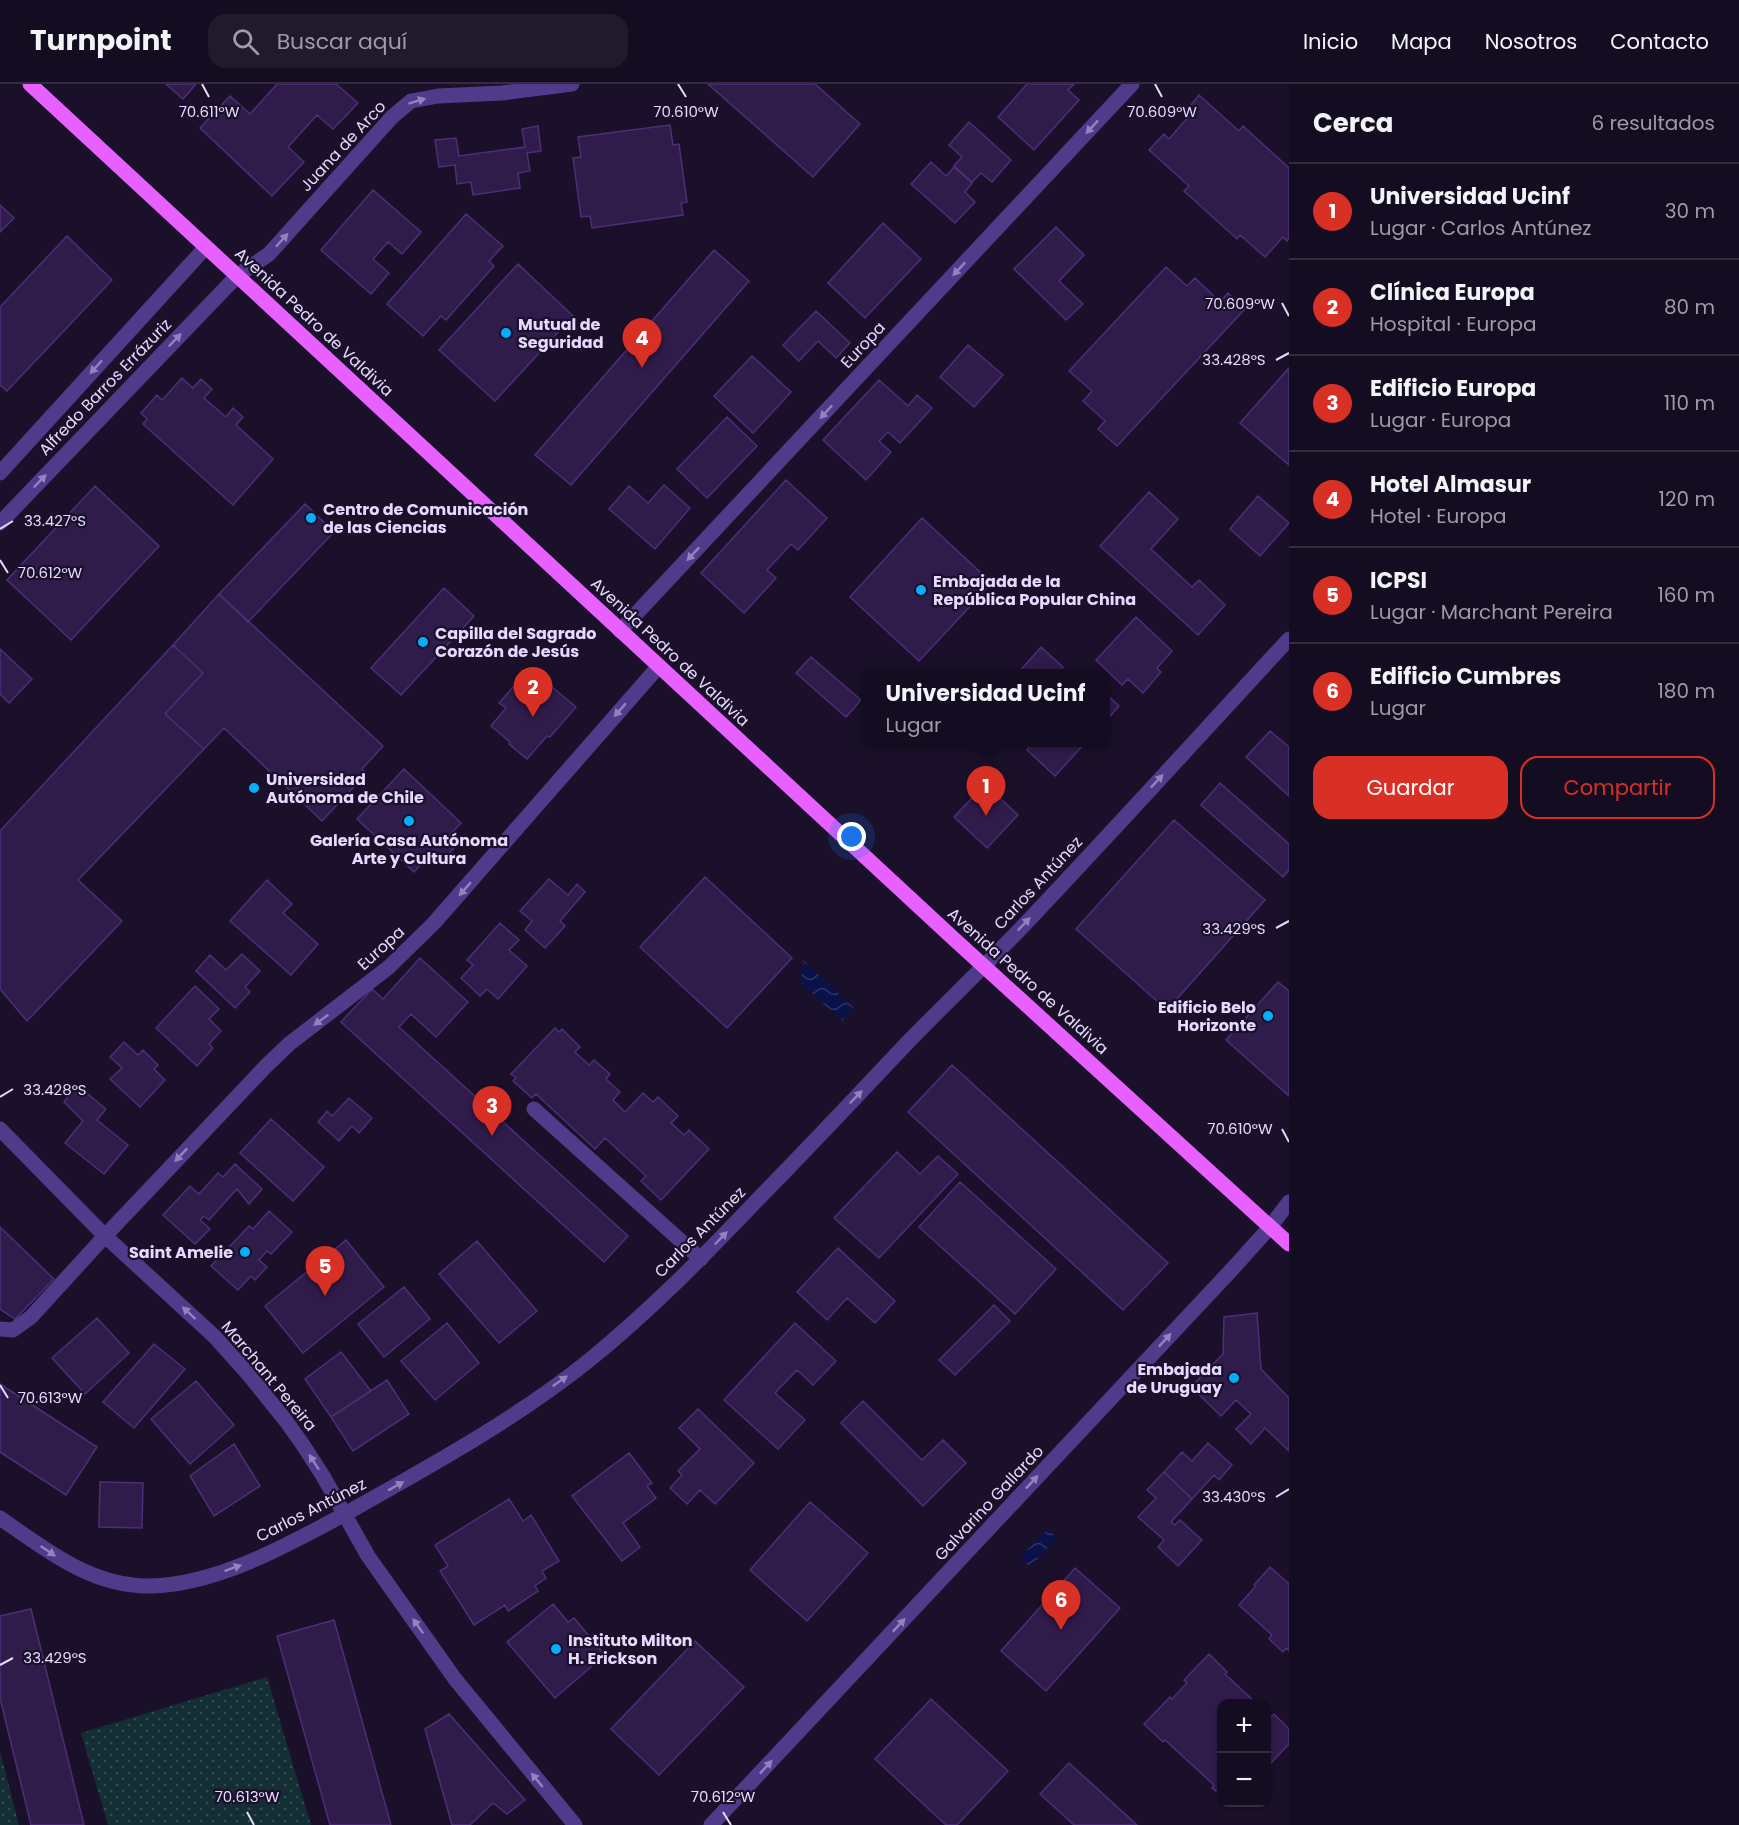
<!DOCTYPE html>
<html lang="es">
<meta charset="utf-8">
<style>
:root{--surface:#140c20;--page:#211a2d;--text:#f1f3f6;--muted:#9d9ba5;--line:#332c3e;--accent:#d93025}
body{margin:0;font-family:Poppins,sans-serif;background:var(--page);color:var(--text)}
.controls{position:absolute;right:18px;bottom:18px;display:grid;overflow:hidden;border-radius:12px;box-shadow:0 2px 4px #0004}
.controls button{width:54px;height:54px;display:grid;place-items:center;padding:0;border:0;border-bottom:2px solid var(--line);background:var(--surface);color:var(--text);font:30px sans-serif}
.you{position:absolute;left:852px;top:753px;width:21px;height:21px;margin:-15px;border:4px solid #fff;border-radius:50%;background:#1a73e8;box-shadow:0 0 0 9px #1a73e833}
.badge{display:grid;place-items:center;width:39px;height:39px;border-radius:50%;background:var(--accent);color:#fff;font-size:20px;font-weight:700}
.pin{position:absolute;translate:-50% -50px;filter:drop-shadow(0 2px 3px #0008)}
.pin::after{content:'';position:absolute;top:32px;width:21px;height:18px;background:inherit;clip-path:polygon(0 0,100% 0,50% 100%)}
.popup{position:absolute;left:861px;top:585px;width:249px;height:78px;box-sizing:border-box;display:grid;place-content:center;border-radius:12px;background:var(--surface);filter:drop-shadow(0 2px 4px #0005);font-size:20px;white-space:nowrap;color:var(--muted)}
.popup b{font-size:22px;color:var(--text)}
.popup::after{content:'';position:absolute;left:50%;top:100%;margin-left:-12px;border:12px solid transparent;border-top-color:var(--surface)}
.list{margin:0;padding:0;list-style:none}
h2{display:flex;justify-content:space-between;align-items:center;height:78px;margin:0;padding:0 24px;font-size:26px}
h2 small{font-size:20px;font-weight:400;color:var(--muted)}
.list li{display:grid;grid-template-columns:39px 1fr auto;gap:18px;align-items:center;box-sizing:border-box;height:96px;padding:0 24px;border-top:2px solid var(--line)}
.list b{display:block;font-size:22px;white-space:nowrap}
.list p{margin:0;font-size:20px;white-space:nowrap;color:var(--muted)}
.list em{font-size:20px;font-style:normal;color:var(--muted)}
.actions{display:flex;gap:12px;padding:18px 24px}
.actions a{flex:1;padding:14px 0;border:2px solid var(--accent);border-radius:18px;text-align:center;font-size:21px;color:var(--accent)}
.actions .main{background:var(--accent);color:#fff}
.icon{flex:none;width:33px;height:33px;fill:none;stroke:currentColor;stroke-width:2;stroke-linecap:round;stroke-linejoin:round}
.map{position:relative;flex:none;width:1289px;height:1741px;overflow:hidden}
header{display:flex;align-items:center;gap:36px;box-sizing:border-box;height:84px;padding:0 30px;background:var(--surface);border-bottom:2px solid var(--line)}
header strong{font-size:28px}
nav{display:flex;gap:33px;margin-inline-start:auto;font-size:21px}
.search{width:420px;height:54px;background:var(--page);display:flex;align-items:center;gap:15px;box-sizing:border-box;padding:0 21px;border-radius:18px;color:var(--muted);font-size:22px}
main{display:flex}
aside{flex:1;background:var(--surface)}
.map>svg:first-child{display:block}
</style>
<header>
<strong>Turnpoint</strong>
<div class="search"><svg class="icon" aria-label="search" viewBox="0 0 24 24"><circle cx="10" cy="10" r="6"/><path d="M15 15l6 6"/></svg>Buscar aquí</div>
<nav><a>Inicio</a><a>Mapa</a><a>Nosotros</a><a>Contacto</a></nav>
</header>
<main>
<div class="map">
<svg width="1289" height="1741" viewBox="0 0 1289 1741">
<defs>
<pattern id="garden-dots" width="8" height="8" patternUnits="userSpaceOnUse" patternTransform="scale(1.5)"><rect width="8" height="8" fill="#132e34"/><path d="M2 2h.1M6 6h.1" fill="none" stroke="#354c52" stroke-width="1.8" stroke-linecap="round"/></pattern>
<pattern id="water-waves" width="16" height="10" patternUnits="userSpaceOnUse" patternTransform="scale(1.5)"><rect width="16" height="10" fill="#0a1249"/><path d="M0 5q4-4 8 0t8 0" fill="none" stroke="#2e3464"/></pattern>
</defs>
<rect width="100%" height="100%" fill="#1b102a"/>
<!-- garden -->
<path fill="url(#garden-dots)" d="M267 1593 311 1741H108L81 1649Z
M0 1667 19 1741H0Z"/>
<!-- water -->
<path fill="url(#water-waves)" d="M803 876 854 924 842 937 801 899Z
M1048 1445 1057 1454 1030 1483 1020 1473Z"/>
<!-- building -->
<path fill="#301c4b" stroke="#4d2e78" stroke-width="1.5" d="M166 0H196L183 15Z
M277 0H336L358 19 333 45 317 31 288 63 304 78 272 112 200 44 230 12 250 30Z
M708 0H815L860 40 813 93Z
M1027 0H1074L1068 6 1079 16 1034 66 998 33Z
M1199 11 1239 47 1243 42 1289 84V154L1287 157 1283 153 1265 173 1240 151 1237 155 1184 107 1189 102 1149 66 1164 50 1169 55 1189 32 1185 28Z
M969 38 1011 76 992 98 981 89 972 98 954 82 962 73 949 61Z
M670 41 673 61 679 60 687 118 681 119 683 131 592 144 590 132 581 133 573 74 581 73 578 53Z
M538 42 541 67 527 69 530 87 518 89 520 104 473 111 471 98 457 100 455 81 439 83 435 56 456 54 459 72 525 63 522 45Z
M931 78 946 92 954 83 972 99 965 108 975 118 955 139 911 100Z
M373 106 421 148 402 170 388 158 373 175 389 189 371 210 321 166Z
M0 121 14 134 0 148Z
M466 130 503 162 489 177 494 182 446 236 441 232 423 252 387 220Z
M883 139 921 175 865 234 828 199Z
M1056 143 1084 171 1059 197 1083 220 1066 236 1014 185Z
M67 152 112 196 7 307 0 301V223Z
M714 166 749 197 571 401 535 371Z
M518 180 573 232 495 317 439 266Z
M1166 183 1187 202 1195 194 1220 218 1228 209 1245 225 1117 362 1098 345 1105 337 1083 317 1092 307 1069 287Z
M816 227 850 259 836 274 818 257 799 277 783 261Z
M968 261 1003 291 974 323 940 293Z
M752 272 791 308 753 349 714 312Z
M1289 284V381L1240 339Z
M182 294 193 304 201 295 212 305 204 314 226 333 233 324 243 333 236 341 273 375 233 421 143 340 147 335 141 329 157 311 162 316Z
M879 296 908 322 917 311 932 324 900 359 888 348 879 357 891 368 866 396 823 356Z
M727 333 757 362 707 414 677 385Z
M786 396 827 434 798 466 791 460 767 486 776 494 744 529 701 489Z
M664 401 690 424 655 465 609 425 629 402 648 419Z
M95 402 159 462 71 556 7 496Z
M1149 408 1178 435 1151 465 1192 503 1199 496 1225 521 1198 551 1100 462Z
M1258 412 1289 439 1260 472 1230 445Z
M305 420 334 448 248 538 219 510Z
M922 434 992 499 919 577 850 513Z
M444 504 474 532 401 611 371 584Z
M219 510 383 662 362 685 366 690 322 737 224 644 204 665 165 630 203 589 173 561Z
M1136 533 1172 567 1157 584 1161 588 1143 609 1128 595 1122 601 1096 576Z
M173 561 203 589 165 630 204 665 78 796 122 837 27 937 0 905V747Z
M1041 563 1063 583 1057 590H1017Z
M0 565 32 595 9 619 0 610Z
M811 573 861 616 846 633 796 589Z
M539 592 576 623 550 653 547 652 527 675 509 660 510 658 491 642 506 624 499 619 513 603 523 611Z
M1106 610 1119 622 1106 637Z
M1270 647 1289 663V712L1246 673Z
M1033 658H1086L1055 692 1027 666Z
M404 685 461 739 445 756 454 764 438 781 429 772 414 788 357 735Z
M1220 699 1289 760V786L1283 793 1201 721Z
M985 700 1018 731 987 764 954 733Z
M1174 736 1265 816 1167 926 1076 845Z
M705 793 792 874 727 944 640 863Z
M549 795 568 811 577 800 585 808 560 837 565 842 545 864 525 846 532 837 520 827Z
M267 796 292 820 283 829 318 860 291 891 230 837Z
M500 839 519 856 509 866 527 882 498 915 487 905 480 912 461 894 473 881 467 876Z
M242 870 260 887 245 903 250 908 235 924 196 887 210 871 226 886Z
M420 874 468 918 436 953 411 930 399 943 628 1152 604 1178 341 938 372 905 383 915Z
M1278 898 1289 907V1012L1226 956Z
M195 902 219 925 209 935 221 947 209 960 213 964 197 982 156 944Z
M555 944 559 948 562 945 580 963 575 968 589 981 594 976 610 990 606 995 620 1008 613 1016 625 1028 643 1009 653 1018 658 1013 678 1032 671 1039 684 1051 689 1046 709 1065 661 1116 641 1097 646 1092 605 1054 595 1065 536 1010 532 1014 513 997 516 994 511 990Z
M124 958 138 971 143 966 158 981 154 985 165 996 140 1023 110 995 122 984 110 973Z
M952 981 1168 1179 1123 1226 908 1028Z
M77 1001 106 1025 97 1036 128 1061 104 1090 65 1059 83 1037 64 1018Z
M349 1014 372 1034 359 1049 352 1042 339 1057 318 1038 327 1027 332 1032Z
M271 1035 324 1083 293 1117 240 1069Z
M897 1068 920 1090 938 1072 958 1090 879 1174 834 1134Z
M235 1080 262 1105 249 1120 237 1105 209 1136 204 1132 200 1136 210 1145 195 1160 163 1131 190 1102 199 1110 218 1089 223 1093Z
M960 1098 1056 1185 1015 1230 919 1143Z
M269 1127 292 1148 271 1170 267 1167 259 1176 267 1183 255 1196 251 1192 238 1206 211 1182 249 1142 253 1145Z
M0 1143 54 1195 15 1235 0 1225Z
M346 1156 384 1203 303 1269 265 1222Z
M477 1157 537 1227 499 1259 439 1190Z
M838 1164 895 1217 875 1239 847 1214 827 1236 797 1208Z
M404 1203 430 1235 384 1273 358 1240Z
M994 1221 1010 1237 955 1291 939 1276Z
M1257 1229 1261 1285 1289 1314V1367L1265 1344 1251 1360 1236 1345 1251 1330 1236 1316 1221 1332 1191 1303 1223 1270 1224 1233Z
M97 1234 129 1269 85 1310 52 1274Z
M447 1239 479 1279 435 1316 401 1277Z
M795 1239 836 1277 813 1301 797 1286 775 1309 805 1336 778 1365 724 1316Z
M154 1260 185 1285 134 1344 103 1318Z
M341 1268 371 1307 331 1333 305 1295Z
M387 1296 409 1330 353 1367 331 1333Z
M196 1297 234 1341 190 1380 151 1335Z
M0 1300 97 1363 66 1411 0 1368Z
M863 1317 922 1376 943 1356 966 1379 923 1422 841 1339Z
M698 1325 754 1379 715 1420 700 1406 687 1420 670 1404 682 1391 678 1387 700 1365 679 1344Z
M1208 1359 1232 1381 1219 1396 1214 1391 1192 1415 1164 1388 1182 1368 1192 1377Z
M234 1360 260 1402 214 1432 190 1392Z
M629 1369 652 1399 647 1402 656 1414 623 1439 640 1463 622 1477 572 1412Z
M1164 1388 1192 1415 1171 1438 1175 1441 1180 1436 1202 1456 1178 1482 1158 1463 1164 1456 1138 1433 1156 1414 1147 1406Z
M100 1398 143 1399 142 1444 99 1443Z
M509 1415 523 1437 531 1431 559 1477 542 1487 546 1494 535 1502 538 1507 508 1527 505 1521 474 1541 440 1487 448 1482 435 1461Z
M810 1418 868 1469 807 1537 750 1486Z
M1270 1483 1289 1500V1567L1286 1564 1283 1568 1269 1555 1272 1551 1239 1521 1256 1502 1254 1501Z
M1075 1484 1120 1524 1046 1607 1001 1567Z
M553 1520 568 1538 574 1534 605 1571 555 1614 507 1558Z
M31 1525 84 1741H31L0 1614V1532Z
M334 1536 391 1741H330L277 1552Z
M695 1557 744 1603 659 1691 611 1645Z
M1209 1570 1227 1588 1225 1590 1257 1620H1222V1712L1212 1704 1214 1701 1165 1656 1163 1658 1144 1640 1170 1613 1172 1615 1187 1599 1184 1596Z
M931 1615 1008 1687 957 1741H946L875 1675Z
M1266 1629 1271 1633 1274 1630 1289 1645V1660L1271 1679 1268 1677 1266 1679Z
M449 1630 525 1716 507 1730 493 1719 470 1741H452L425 1645Z
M1069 1679 1137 1741H1074L1040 1710Z"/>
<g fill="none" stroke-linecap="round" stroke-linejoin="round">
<!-- minor -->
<path stroke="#503b8a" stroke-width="15" d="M0 389 206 163
M0 439 237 192 269 170 392 33 411 17 438 12 502 9 572 0
M620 547 1132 0
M534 1025 701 1175
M0 1045 105 1152 215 1253 249 1291 286 1337 303 1361 323 1392 368 1472 455 1595 575 1741
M0 1245 13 1246 31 1233 105 1152 266 982 289 960 389 883 434 839 659 582
M0 1434C46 1466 92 1503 150 1502 216 1501 288 1461 345 1430 427 1384 513 1337 587 1278 650 1227 707 1169 763 1110 812 1060 860 1009 908 958 947 918 988 879 1026 839 1115 745 1201 650 1289 555
M711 1741 1236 1181 1270 1143 1289 1118"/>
<!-- major -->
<path stroke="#e860ff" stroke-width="15" d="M30 0 954 855 1289 1160"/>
</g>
<!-- one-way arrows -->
<defs><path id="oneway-solid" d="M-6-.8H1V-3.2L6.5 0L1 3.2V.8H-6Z" transform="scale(1.5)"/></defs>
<g fill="#9482bf">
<use href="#oneway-solid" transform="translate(417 17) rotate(-17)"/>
<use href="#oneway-solid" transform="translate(1092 43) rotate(133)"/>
<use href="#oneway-solid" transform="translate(282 156) rotate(-48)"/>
<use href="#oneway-solid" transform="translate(959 185) rotate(133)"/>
<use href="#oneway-solid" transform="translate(175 256) rotate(-46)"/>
<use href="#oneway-solid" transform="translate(96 283) rotate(132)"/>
<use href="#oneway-solid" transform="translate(826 328) rotate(133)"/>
<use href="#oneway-solid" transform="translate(40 397) rotate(-46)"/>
<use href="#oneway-solid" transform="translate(693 470) rotate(133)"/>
<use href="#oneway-solid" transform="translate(620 626) rotate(131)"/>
<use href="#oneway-solid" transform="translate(1157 697) rotate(-47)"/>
<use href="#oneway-solid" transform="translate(465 805) rotate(131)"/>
<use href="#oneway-solid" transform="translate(1024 840) rotate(-46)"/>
<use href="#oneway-solid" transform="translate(321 936) rotate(144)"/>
<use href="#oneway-solid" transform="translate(856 1013) rotate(-46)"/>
<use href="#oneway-solid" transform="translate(181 1071) rotate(133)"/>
<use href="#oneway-solid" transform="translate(721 1154) rotate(-46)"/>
<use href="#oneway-solid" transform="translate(189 1229) rotate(-137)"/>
<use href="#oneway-solid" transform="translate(1165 1256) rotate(-47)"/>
<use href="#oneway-solid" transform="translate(560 1297) rotate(-35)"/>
<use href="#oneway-solid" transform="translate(314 1378) rotate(-123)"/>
<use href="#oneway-solid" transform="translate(1032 1398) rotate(-47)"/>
<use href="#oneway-solid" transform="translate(396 1402) rotate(-29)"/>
<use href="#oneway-solid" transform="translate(48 1467) rotate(34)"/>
<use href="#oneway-solid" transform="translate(233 1484) rotate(-20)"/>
<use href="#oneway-solid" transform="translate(899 1541) rotate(-47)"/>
<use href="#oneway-solid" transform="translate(418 1542) rotate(-125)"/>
<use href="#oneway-solid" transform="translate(766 1683) rotate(-47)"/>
<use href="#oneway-solid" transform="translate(537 1696) rotate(-129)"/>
</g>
<!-- ticks -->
<path fill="none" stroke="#e6d9ff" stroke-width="2" d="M202 0 209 13M678 0 686 13M1155 0 1162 13M1282 219 1289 232M1276 276 1289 269M0 445 13 437M0 476 8 489M1276 844 1289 837M0 1013 13 1005M1282 1045 1289 1058M0 1301 8 1314M1276 1413 1289 1405M0 1581 13 1574M247 1728 254 1741M723 1728 731 1741"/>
<!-- markers -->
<g fill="#05adff" stroke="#1b102a" stroke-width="2">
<circle cx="506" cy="249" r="6"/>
<circle cx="311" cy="434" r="6"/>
<circle cx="921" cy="506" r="6"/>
<circle cx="423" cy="558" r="6"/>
<circle cx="254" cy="704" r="6"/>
<circle cx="409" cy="737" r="6"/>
<circle cx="1268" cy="932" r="6"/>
<circle cx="245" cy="1168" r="6"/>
<circle cx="1234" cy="1294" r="6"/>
<circle cx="556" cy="1565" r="6"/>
</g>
<g text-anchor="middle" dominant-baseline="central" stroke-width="4.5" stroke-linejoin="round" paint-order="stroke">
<!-- street labels -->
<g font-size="16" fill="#e6d9ff" stroke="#1b102a">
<text transform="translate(343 62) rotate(-47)">Juana de Arco</text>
<text transform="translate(314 238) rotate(43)">Avenida Pedro de Valdivia</text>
<text transform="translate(863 261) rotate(-47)">Europa</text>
<text transform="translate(105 303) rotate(-46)">Alfredo Barros Errázuriz</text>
<text transform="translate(670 568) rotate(43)">Avenida Pedro de Valdivia</text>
<text transform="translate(1038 799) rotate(-47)">Carlos Antúnez</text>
<text transform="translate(381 864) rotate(-42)">Europa</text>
<text transform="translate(1028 897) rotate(42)">Avenida Pedro de Valdivia</text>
<text transform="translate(700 1148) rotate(-45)">Carlos Antúnez</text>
<text transform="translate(269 1292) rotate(50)">Marchant Pereira</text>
<text transform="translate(989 1419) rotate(-47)">Galvarino Gallardo</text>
<text transform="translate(311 1426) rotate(-27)">Carlos Antúnez</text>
</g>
<!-- poi labels -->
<g font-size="16" font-weight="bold" fill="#e6d9ff" stroke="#1b102a" text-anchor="start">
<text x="518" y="240">Mutual de<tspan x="518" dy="18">Seguridad</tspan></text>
<text x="323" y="425">Centro de Comunicación<tspan x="323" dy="18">de las Ciencias</tspan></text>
<text x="933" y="497">Embajada de la<tspan x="933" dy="18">República Popular China</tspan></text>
<text x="435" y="549">Capilla del Sagrado<tspan x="435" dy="18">Corazón de Jesús</tspan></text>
<text x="266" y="695">Universidad<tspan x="266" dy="18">Autónoma de Chile</tspan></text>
<text x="409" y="756" text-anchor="middle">Galería Casa Autónoma<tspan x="409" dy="18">Arte y Cultura</tspan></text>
<text x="1256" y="923" text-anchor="end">Edificio Belo<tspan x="1256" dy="18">Horizonte</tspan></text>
<text x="233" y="1168" text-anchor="end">Saint Amelie</text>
<text x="1222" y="1285" text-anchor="end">Embajada<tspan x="1222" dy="18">de Uruguay</tspan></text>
<text x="568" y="1556">Instituto Milton<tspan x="568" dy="18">H. Erickson</tspan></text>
</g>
</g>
<g font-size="15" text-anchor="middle" fill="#e6d9ff" stroke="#1b102a" stroke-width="4.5" stroke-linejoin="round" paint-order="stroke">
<text x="686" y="33">70.610°W</text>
<text x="209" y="33">70.611°W</text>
<text x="1162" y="33">70.609°W</text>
<text x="1240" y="225">70.609°W</text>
<text x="1234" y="281">33.428°S</text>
<text x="55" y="442">33.427°S</text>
<text x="50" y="494">70.612°W</text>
<text x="1234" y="850">33.429°S</text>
<text x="55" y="1011">33.428°S</text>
<text x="1240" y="1050">70.610°W</text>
<text x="50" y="1319">70.613°W</text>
<text x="1234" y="1418">33.430°S</text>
<text x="55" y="1579">33.429°S</text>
<text x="247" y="1718">70.613°W</text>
<text x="723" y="1718">70.612°W</text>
</g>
</svg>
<div class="controls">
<button>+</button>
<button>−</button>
</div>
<div class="you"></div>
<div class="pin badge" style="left:986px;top:732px">1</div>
<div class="popup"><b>Universidad Ucinf</b>Lugar</div>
<div class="pin badge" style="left:533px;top:633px">2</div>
<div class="pin badge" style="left:492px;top:1052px">3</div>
<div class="pin badge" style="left:642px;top:284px">4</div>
<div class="pin badge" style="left:325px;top:1212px">5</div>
<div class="pin badge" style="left:1061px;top:1546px">6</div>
</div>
<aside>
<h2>Cerca<small>6 resultados</small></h2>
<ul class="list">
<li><span class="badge">1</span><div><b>Universidad Ucinf</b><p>Lugar · Carlos Antúnez</p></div><em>30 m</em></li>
<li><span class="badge">2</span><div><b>Clínica Europa</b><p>Hospital · Europa</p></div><em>80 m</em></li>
<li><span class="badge">3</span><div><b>Edificio Europa</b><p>Lugar · Europa</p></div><em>110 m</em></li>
<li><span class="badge">4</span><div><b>Hotel Almasur</b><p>Hotel · Europa</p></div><em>120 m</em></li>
<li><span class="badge">5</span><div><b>ICPSI</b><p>Lugar · Marchant Pereira</p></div><em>160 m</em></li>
<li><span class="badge">6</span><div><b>Edificio Cumbres</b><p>Lugar</p></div><em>180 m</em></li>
</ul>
<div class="actions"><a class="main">Guardar</a><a>Compartir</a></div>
</aside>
</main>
